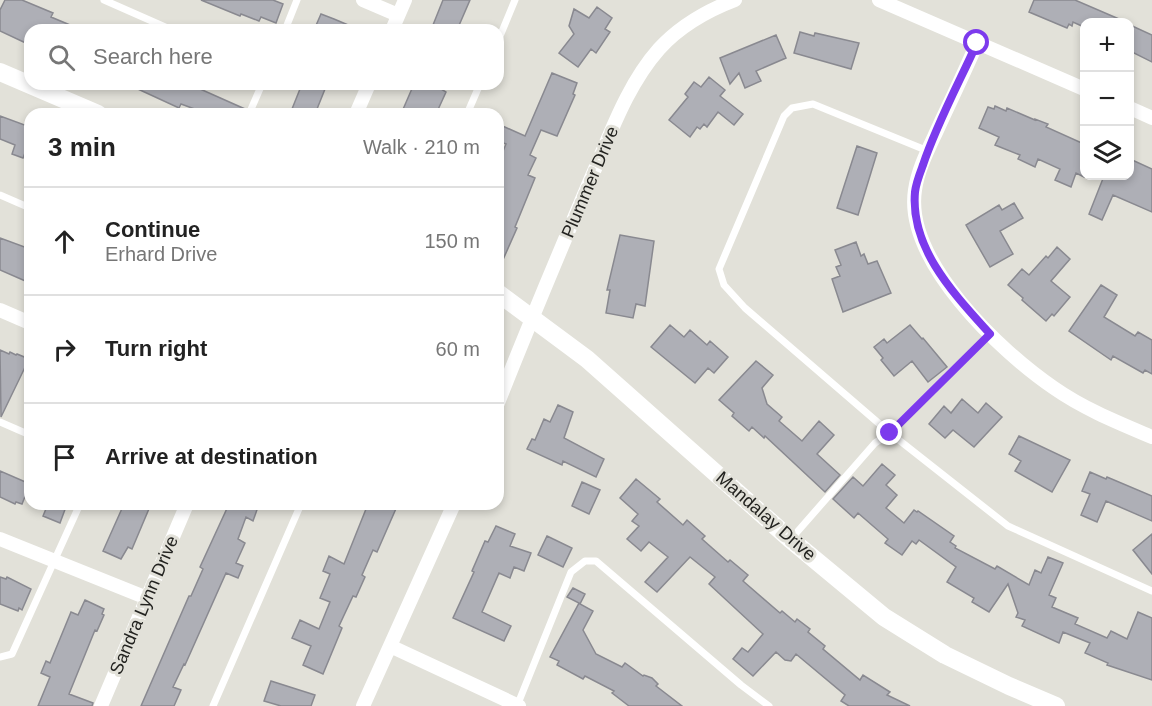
<!DOCTYPE html>
<meta charset="utf-8">
<style>
:root{--surface:#fff;--page:#f2f2f2;--text:#222;--muted:#767676;--line:#e0e0e0}
body{margin:0;font-family:Helvetica,sans-serif;background:var(--page);color:var(--text)}
.controls{position:absolute;right:18px;top:18px;display:grid;overflow:hidden;border-radius:12px;box-shadow:0 3px 9px #0003}
.controls button{width:54px;height:54px;display:grid;place-items:center;padding:0;border:0;border-bottom:2px solid var(--line);background:var(--surface);color:var(--text);font:30px sans-serif}
.stop{position:absolute;width:18px;height:18px;margin:-14px;border:4px solid #7c3aed;border-radius:50%;background:#fff}
.stop.end{background:#7c3aed;border-color:#fff;box-shadow:0 2px 6px #0008}
.list{margin:0;padding:0;list-style:none}
h2{display:flex;justify-content:space-between;align-items:center;height:78px;margin:0;padding:0 24px;font-size:26px}
h2 small{font-size:20px;font-weight:400;color:var(--muted)}
.list li{display:grid;grid-template-columns:39px 1fr auto;gap:18px;align-items:center;box-sizing:border-box;height:108px;padding:0 24px;border-top:2px solid var(--line)}
.list b{display:block;font-size:22px;white-space:nowrap}
.list p{margin:0;font-size:20px;white-space:nowrap;color:var(--muted)}
.list em{font-size:20px;font-style:normal;color:var(--muted)}
.icon{flex:none;width:33px;height:33px;fill:none;stroke:currentColor;stroke-width:2;stroke-linecap:round;stroke-linejoin:round}
.map{position:relative;flex:none;width:1152px;height:706px;overflow:hidden}
.search{position:absolute;background:var(--surface);box-shadow:0 3px 9px #0003;left:24px;top:24px;width:480px;height:66px;display:flex;align-items:center;gap:15px;box-sizing:border-box;padding:0 21px;border-radius:18px;color:var(--muted);font-size:22px}
.panel{position:absolute;background:var(--surface);box-shadow:0 3px 9px #0003;left:24px;top:108px;width:480px;height:402px;border-radius:18px}
.map>svg:first-child{display:block}
</style>
<div class="map">
<svg width="1152" height="706" viewBox="0 0 1152 706">
<rect width="100%" height="100%" fill="#e2e1d9"/>
<!-- building -->
<path fill="#aeafb6" stroke="#898990" stroke-width="1.5" d="M5 0H22L53 13 51 17 82 30H30V45L0 31V10Z
M201 0H273L283 4 276 23 261 17 259 21 241 14 240 16Z
M443 0H470L457 30H431Z
M1034 0H1075L1126 22H1084V27L1073 22 1072 26 1069 24 1067 28 1029 12Z
M597 7 612 18 605 29 610 32 596 53 591 49 578 67 559 53 574 34 569 26 574 9 589 18Z
M321 14 334 19 360 30H314Z
M1130 25 1152 35V62L1130 51Z
M800 32 814 36 815 33 859 43 851 69 794 53Z
M776 35 786 58 756 71 761 81 745 88 739 73 730 84 720 58Z
M552 73 577 83 573 94 575 95 557 136 541 130 530 155 536 158 528 175 535 178 515 227 517 228 498 271V163L506 144 498 141V124L525 136Z
M709 77 725 90 720 96 743 114 734 125 718 112 707 127 704 124 700 129 697 127 690 137 669 120 688 97 685 94 694 82 701 87Z
M127 84H189L245 109 243 114H208L181 104 179 108Z
M302 84H327L315 114H290Z
M414 84H443L441 89 446 92 436 114H401Z
M995 106 1006 111 1007 108 1035 120V119L1048 124 1046 127 1084 144V177L1076 173 1071 187 1055 180 1060 169 1038 159 1035 167 1018 159 1020 155 995 145 999 137 979 128 988 107 994 109Z
M0 116 30 127V155L25 153 23 158 12 154 15 145 0 139Z
M857 146 877 153 858 215 837 208Z
M1130 159 1152 169V212L1113 195 1102 220 1089 214 1104 176H1130Z
M1014 203 1023 218 1000 231 1013 254 990 267 966 225 999 205 1002 210Z
M620 235 654 241 645 306 636 304 633 318 606 313 610 290H607Z
M0 238 30 249V283L0 270Z
M856 242 861 256 864 254 868 264 877 261 891 293 843 312 832 279 840 276 836 267 841 265 835 250Z
M1057 247 1070 259 1051 281 1070 297 1054 316 1052 314 1046 321 1022 300 1023 298 1008 285 1022 269 1029 275 1046 256 1048 258Z
M1101 285 1117 295 1104 317 1135 336 1138 332 1152 340V374L1145 370 1143 373 1113 356 1111 360 1069 331Z
M670 325 684 337 690 330 707 345 710 341 728 357 714 373 708 368 695 383 651 347Z
M910 325 922 339 923 338 947 367 928 382 912 361 894 376 881 360 883 358 874 347 884 339 887 343Z
M0 350 9 354 10 352 16 355 17 354 29 359 1 417Z
M756 361 773 375 762 388 767 404 782 417 779 421 802 441 819 421 834 435 817 454 840 475 825 492 765 436 764 438 752 427 749 431 732 416 734 413 719 400Z
M962 399 978 413 986 403 1002 417 974 447 953 430 945 438 929 424 944 406 951 413Z
M558 405 573 412 564 438 604 459 596 477 563 461 562 465 527 449 532 439 535 440 544 419 550 422Z
M1019 436 1070 460 1052 492 1015 471 1021 461 1009 454Z
M882 464 895 475 886 485 897 495 886 508 904 523 914 510 917 512 918 511 954 536 950 542 956 546 955 548 995 569 997 566 1029 585 1035 570 1041 573 1048 557 1063 563 1049 595 1056 598 1052 607 1078 618 1075 624 1107 638 1111 631 1127 639 1138 612 1152 618V680L1107 665 1108 663 1085 653 1090 643 1063 632 1059 643 1022 626 1025 620 1016 617 1018 613 1008 584 989 612 972 602 974 598 947 582 956 567 919 540 916 544 912 541 902 555 885 543 888 539 858 513 854 518 833 499 853 477 863 486Z
M0 471 30 484 22 504 16 502 15 504 0 497Z
M1090 472 1106 479 1107 477 1152 496V521L1106 501 1097 522 1081 515 1090 494 1082 491Z
M636 479 660 499 657 502 683 525 687 520 705 536 702 539 728 562 730 560 748 575 743 581 780 613 782 611 795 622 797 619 810 629 808 632 825 646 823 649 860 680 863 675 890 692 887 695 910 706H849L841 701 845 695 796 654 791 661 785 660 776 652 753 676 733 659 742 648 748 652 763 634 709 584 715 577 690 557 657 592 645 582 668 557 649 542 641 551 627 539 639 526 632 521 638 514 620 498Z
M582 482 600 490 589 514 572 506Z
M48 504H67L60 523 43 516Z
M124 504H151L132 549 128 547 121 559 103 551Z
M229 504H259L253 521 246 517 238 539 245 543 236 563 243 566 238 578 226 573 185 665 184 664 173 687 181 690 174 706H141L189 596H191L203 569 200 567Z
M368 504H398L377 552 373 550 362 575 365 577 356 597 353 596 339 626 342 628 323 674 303 665 311 646 292 638 300 620 319 629 330 602 320 598 330 574 323 571 329 556 344 564Z
M496 526 515 534 510 546 531 553 524 571 514 567 510 578 499 573 482 612 511 626 504 641 453 618 474 572 472 571 485 541 488 542Z
M1152 534V574L1133 550Z
M547 536 572 548 563 567 538 555Z
M0 577 6 579 7 577 31 589 22 610 19 608 18 611 0 604Z
M573 588 585 594 580 604 593 611 583 630 596 654 622 667 625 663 643 676 644 675 652 678 658 684 656 686 682 706H629L612 693 614 691 585 676 583 679 557 665 559 661 550 657 579 603 567 597Z
M85 600 104 609 102 614 104 615 97 631 95 630 69 694 93 703 92 706H38L50 677 41 673 46 661 50 663 71 612 78 615Z
M271 681 315 695 311 706H281L264 701Z"/>
<g fill="none" stroke-linecap="round" stroke-linejoin="round">
<!-- service -->
<path stroke="#fff" stroke-width="7" d="M104 0 172 30
M285 30 297 0
M498 41 515 0
M249 114 262 84
M467 114 480 84
M928 151 813 104 792 108 784 116 719 269 724 285 745 308 890 433 1008 526 1152 591
M0 195 30 208
M0 422 30 435
M791 539 875 443 890 433 990 334
M0 657 12 654 80 504
M213 706 301 504
M517 706 571 572 585 561H596L741 685 769 706"/>
<!-- minor -->
<path stroke="#fff" stroke-width="14" d="M363 0 398 15
M879 0 1084 89
M392 30 405 0
M977 43C965 71 952 98 939 126 930 146 918 168 915 190 904 261 1001 352 1054 388 1084 409 1119 423 1152 437
M1130 108 1152 118
M356 114 369 84
M0 310 30 323
M498 403C528 327 559 253 591 178 610 135 627 85 659 49 680 26 706 11 735 0
M0 539 147 598
M390 646 519 706
M101 706 187 504
M363 706 454 504"/>
<!-- tertiary -->
<path stroke="#fff" stroke-width="18" d="M0 72 98 114
M498 293 587 359 790 539 884 617 945 655 1009 686 1056 706"/>
</g>
<g fill="none" stroke-linecap="round" stroke-linejoin="round">
<!-- route -->
<path stroke="#7c3aed" stroke-width="8" d="M890 433 990 334C955 295 910 249 915 192 916 183 920 173 923 165 937 123 959 83 977 43"/>
</g>
<g text-anchor="middle" dominant-baseline="central" stroke-width="6" stroke-linejoin="round" paint-order="stroke">
<!-- street labels -->
<g font-size="18" fill="#232320" stroke="#e2e1d9">
<text transform="translate(590 182) rotate(-67)">Plummer Drive</text>
<text transform="translate(766 516) rotate(41)">Mandalay Drive</text>
<text transform="translate(144 605) rotate(-67)">Sandra Lynn Drive</text>
</g>
</g>
</svg>
<div class="controls">
<button>+</button>
<button>−</button>
<button><svg class="icon" aria-label="layers" viewBox="0 0 24 24"><path d="M12 4l9 5-9 5-9-5zM3 14l9 5 9-5"/></svg></button>
</div>
<div class="stop" style="left:977px;top:43px"></div>
<div class="stop end" style="left:890px;top:433px"></div>
<div class="search"><svg class="icon" aria-label="search" viewBox="0 0 24 24"><circle cx="10" cy="10" r="6"/><path d="M15 15l6 6"/></svg>Search here</div>
<section class="panel">
<h2>3 min<small>Walk · 210 m</small></h2>
<ul class="list">
<li><svg class="icon" aria-label="ahead" viewBox="0 0 24 24"><path d="M12 20V5M6 11l6-6 6 6"/></svg><div><b>Continue</b><p>Erhard Drive</p></div><em>150 m</em></li>
<li><svg class="icon" aria-label="right" viewBox="0 0 24 24"><path d="M7 20v-9h11M14 6l5 5-5 5"/></svg><div><b>Turn right</b></div><em>60 m</em></li>
<li><svg class="icon" aria-label="arrive" viewBox="0 0 24 24"><path d="M6 21V4h12l-3 4 3 4H6"/></svg><div><b>Arrive at destination</b></div></li>
</ul>
</section>
</div>
